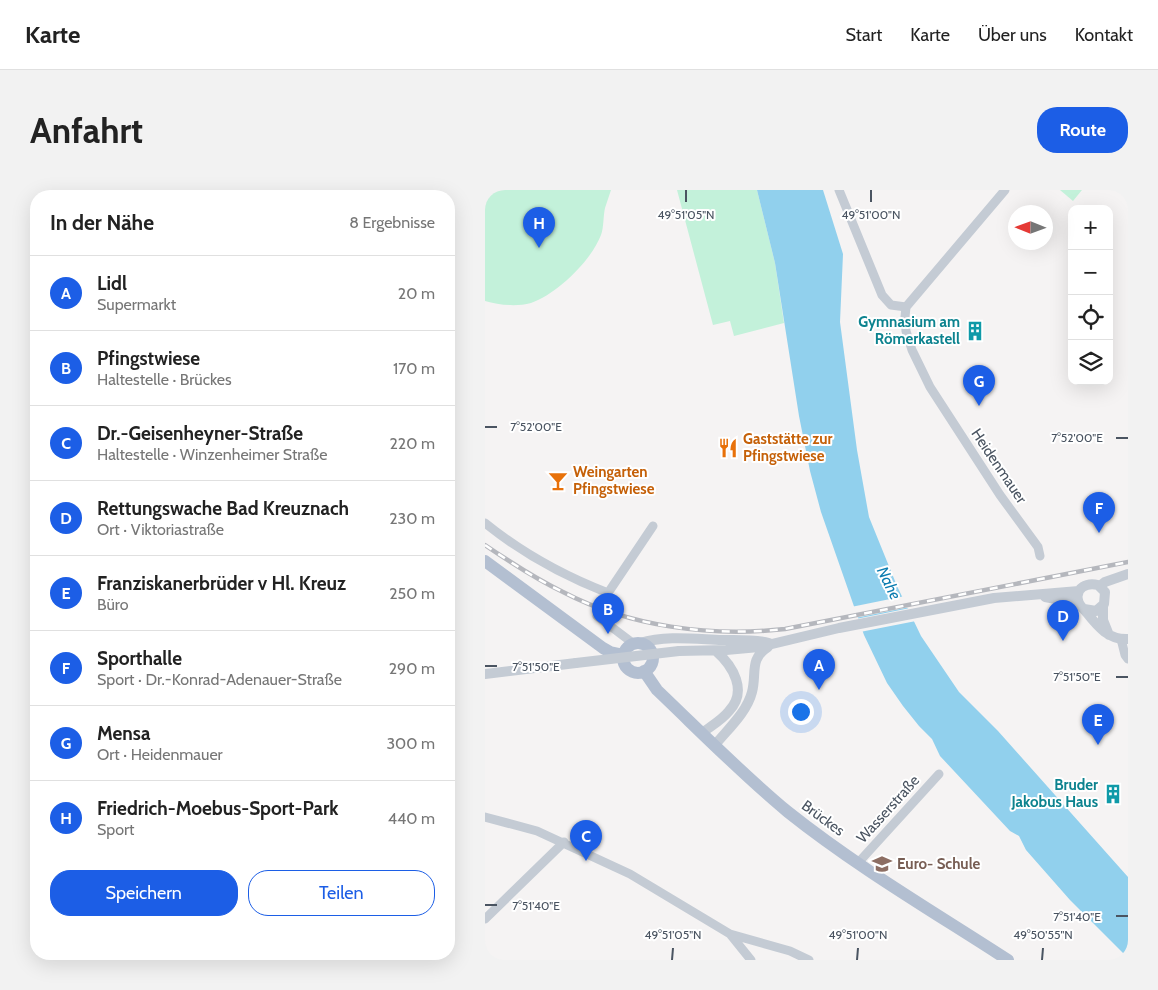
<!DOCTYPE html>
<html lang="de">
<meta charset="utf-8">
<style>
:root{--surface:#fff;--page:#f2f2f2;--text:#222;--muted:#767676;--line:#e0e0e0;--accent:#1c5ee6}
body{margin:0;font-family:Cabin,sans-serif;background:var(--page);color:var(--text)}
.controls{position:absolute;right:15px;top:15px;display:grid;overflow:hidden;border-radius:10px;box-shadow:0 5px 20px #0002}
.controls button{width:45px;height:45px;display:grid;place-items:center;padding:0;border:0;border-bottom:1px solid var(--line);background:var(--surface);color:var(--text);font:25px sans-serif}
.compass{position:absolute;left:523px;top:15px;width:45px;height:45px;border-radius:50%;background:var(--surface);box-shadow:0 5px 20px #0002;rotate:271deg}
.you{position:absolute;left:315px;top:521px;width:18px;height:18px;margin:-12px;border:4px solid #fff;border-radius:50%;background:#1a73e8;box-shadow:0 0 0 8px #1a73e833}
.badge{display:grid;place-items:center;width:32px;height:32px;border-radius:50%;background:var(--accent);color:#fff;font-size:16px;font-weight:700}
.pin{position:absolute;translate:-50% -41px;filter:drop-shadow(0 1px 2px #0008)}
.pin::after{content:'';position:absolute;top:26px;width:18px;height:15px;background:inherit;clip-path:polygon(0 0,100% 0,50% 100%)}
.list{margin:0;padding:0;list-style:none}
h2{display:flex;justify-content:space-between;align-items:center;height:65px;margin:0;padding:0 20px;font-size:21px}
h2 small{font-size:16px;font-weight:400;color:var(--muted)}
.list li{display:grid;grid-template-columns:32px 1fr auto;gap:15px;align-items:center;box-sizing:border-box;height:75px;padding:0 20px;border-top:1px solid var(--line)}
.list b{display:block;font-size:19px;white-space:nowrap}
.list p{margin:0;font-size:16px;white-space:nowrap;color:var(--muted)}
.list em{font-size:16px;font-style:normal;color:var(--muted)}
.actions{display:flex;gap:10px;padding:15px 20px}
.actions a{flex:1;padding:11px 0;border:1px solid var(--accent);border-radius:20px;text-align:center;font-size:18px;color:var(--accent)}
.actions .main{background:var(--accent);color:#fff}
.icon{flex:none;width:28px;height:28px;fill:none;stroke:currentColor;stroke-width:2;stroke-linecap:round;stroke-linejoin:round}
.map{position:relative;flex:none;width:643px;height:770px;overflow:hidden;border-radius:20px}
header{display:flex;align-items:center;gap:30px;box-sizing:border-box;height:70px;padding:0 25px;background:var(--surface);border-bottom:1px solid var(--line)}
header strong{font-size:24px}
nav{display:flex;gap:28px;margin-inline-start:auto;font-size:18px}
.intro{display:flex;align-items:center;justify-content:space-between;box-sizing:border-box;height:120px;padding:0 30px}
h1{margin:0;font-size:35px}
.button{padding:12px 22px;border-radius:20px;background:var(--accent);color:#fff;font-size:18px;font-weight:700}
main{display:flex;gap:30px;padding:0 30px}
aside{flex:1;background:var(--surface);border-radius:20px;box-shadow:0 5px 20px #0002}
.map>svg:first-child{display:block}
</style>
<header>
<strong>Karte</strong>
<nav><a>Start</a><a>Karte</a><a>Über uns</a><a>Kontakt</a></nav>
</header>
<div class="intro"><h1>Anfahrt</h1><a class="button">Route</a></div>
<main>
<aside>
<h2>In der Nähe<small>8 Ergebnisse</small></h2>
<ul class="list">
<li><span class="badge">A</span><div><b>Lidl</b><p>Supermarkt</p></div><em>20 m</em></li>
<li><span class="badge">B</span><div><b>Pfingstwiese</b><p>Haltestelle · Brückes</p></div><em>170 m</em></li>
<li><span class="badge">C</span><div><b>Dr.-Geisenheyner-Straße</b><p>Haltestelle · Winzenheimer Straße</p></div><em>220 m</em></li>
<li><span class="badge">D</span><div><b>Rettungswache Bad Kreuznach</b><p>Ort · Viktoriastraße</p></div><em>230 m</em></li>
<li><span class="badge">E</span><div><b>Franziskanerbrüder v Hl. Kreuz</b><p>Büro</p></div><em>250 m</em></li>
<li><span class="badge">F</span><div><b>Sporthalle</b><p>Sport · Dr.-Konrad-Adenauer-Straße</p></div><em>290 m</em></li>
<li><span class="badge">G</span><div><b>Mensa</b><p>Ort · Heidenmauer</p></div><em>300 m</em></li>
<li><span class="badge">H</span><div><b>Friedrich-Moebus-Sport-Park</b><p>Sport</p></div><em>440 m</em></li>
</ul>
<div class="actions"><a class="main">Speichern</a><a>Teilen</a></div>
</aside>
<div class="map">
<svg width="643" height="770" viewBox="0 0 643 770">
<rect width="100%" height="100%" fill="#f5f3f3"/>
<!-- green -->
<path fill="#c3f1da" d="M0 0H126C124 6 122 12 120 18 118 27 119 37 116 45 106 71 72 104 46 113 31 117 14 115 0 111Z
M192 0H272L290 73 299 133 249 146 245 131 228 135Z
M575 0H597L588 11Z"/>
<!-- water -->
<path fill="#91d0ed" d="M272 0H338L358 64 355 132 372 260 384 327 412 396 436 446 474 502 513 541 643 687V768L585 710 541 660 534 646 525 641 455 566 447 549 434 536 418 516 402 493 379 445 336 322 325 281 314 226 290 73Z"/>
<!-- pier -->
<path fill="#f5f3f3" d="M420 406 425 417 370 428 366 417Z
M425 418 431 431 375 442 371 429Z"/>
<g fill="none" stroke-linecap="round" stroke-linejoin="round">
<!-- minor -->
<path stroke="#c4cbd4" stroke-width="9" d="M354 0 397 105 406 115 421 117
M520 0 421 117 420 127 421 141 427 160 445 197 515 305 553 357 555 366
M0 333C37 363 79 386 123 403
M636 449 640 465 643 469
M149 454 112 426 123 403 168 336
M0 627 52 641 145 684 245 744 266 770
M373 673 454 584
M0 729 79 652
M245 744 305 761 324 770"/>
<!-- tertiary -->
<path stroke="#c4cbd4" stroke-width="10" d="M615 396 620 392 643 384
M560 407 593 413
M618 416V430L624 445
M599 419 611 421 619 414 620 402 613 395C602 392 590 398 593 410 594 416 599 419 602 423 613 437 624 450 643 449
M155 453C181 445 210 449 237 450 252 450 269 449 284 453
M194 461 241 460 274 457 354 438 509 408 594 401
M0 484 91 473
M217 543C226 536 237 530 244 521 263 501 248 476 231 461
M230 555C243 539 262 522 267 502 272 483 264 469 283 457"/>
<!-- primary -->
<path stroke="#b3bfd1" stroke-width="12" d="M0 371 118 458 125 462 139 465
M138 468a15 15 0 1 1 30 0a15 15 0 1 1-30 0Z
M159 481 172 500C215 541 257 584 303 622 372 677 449 722 523 770"/>
<defs>
<path id="rail" d="M0 355C25 372 51 389 78 402 145 437 225 447 300 439L643 372"/>
</defs>
<!-- rail casing -->
<use href="#rail" stroke="#b5b7bd" stroke-width="4.5"/>
<!-- rail -->
<use href="#rail" stroke="#fff" stroke-width="2.5" stroke-dasharray="8" stroke-linecap="butt"/>
<!-- tertiary-bridge -->
<path stroke="#c4cbd4" stroke-width="10" d="M91 473 194 461"/>
</g>
<!-- ticks -->
<path fill="none" stroke="#4a5461" stroke-width="2" d="M201 12V0M386 12V0M0 237H12M631 248H643M0 476H12M631 487H643M0 715H12M631 726H643M187 770 188 758M372 770 373 758M557 770 558 758"/>
<!-- icons -->
<defs>
<symbol id="building-bare" viewBox="-9 -9 18 18"><path d="M-4-6H4V6H1V3H-1V6H-4ZM-2.5-4.3h1.7v1.8h-1.7ZM.8-4.3h1.7v1.8H.8ZM-2.5-1h1.7V.8h-1.7ZM.8-1h1.7V.8H.8Z" fill="#0f9aa8" stroke="#fff" stroke-width="2.5" paint-order="stroke"/></symbol>
<symbol id="restaurant-bare" viewBox="-9 -9 18 18"><path d="M-5-6h1v4h1v-4h1v4h1v-4h1v5L-1.5 .5V6h-2V.5L-5-1ZM5-6V6H3V1.5H1.5Q1.5-4 5-6Z" fill="#e8710a" stroke="#fff" stroke-width="2.5" paint-order="stroke"/></symbol>
<symbol id="bar-bare" viewBox="-9 -9 18 18"><path d="M-6-5H6L.8 .8V4.5H3.5V6h-7V4.5H-.8V.8Z" fill="#e8710a" stroke="#fff" stroke-width="2.5" paint-order="stroke"/></symbol>
<symbol id="school-bare" viewBox="-9 -9 18 18"><path d="M0-5L7-2L0 1L-7-2ZM-4 1L0 2.5L4 1V4Q0 6-4 4Z" fill="#8d6e63" stroke="#fff" stroke-width="2.5" paint-order="stroke"/></symbol>
</defs>
<g fill-rule="evenodd">
<use href="#building-bare" x="476" y="127" width="28" height="28"/>
<use href="#restaurant-bare" x="229" y="244" width="28" height="28"/>
<use href="#bar-bare" x="59" y="277" width="28" height="28"/>
<use href="#building-bare" x="614" y="590" width="28" height="28"/>
<use href="#school-bare" x="383" y="660" width="28" height="28"/>
</g>
<g text-anchor="middle" dominant-baseline="central" stroke-width="4" stroke-linejoin="round" paint-order="stroke">
<!-- culture labels -->
<g font-size="15" font-weight="bold" fill="#0d838f" stroke="#fff" text-anchor="end">
<text x="475" y="132">Gymnasium am<tspan x="475" dy="17">Römerkastell</tspan></text>
<text x="613" y="595">Bruder<tspan x="613" dy="17">Jakobus Haus</tspan></text>
</g>
<!-- food labels -->
<g font-size="15" font-weight="bold" fill="#c56008" stroke="#fff" text-anchor="start">
<text x="258" y="249">Gaststätte zur<tspan x="258" dy="17">Pfingstwiese</tspan></text>
<text x="88" y="282">Weingarten<tspan x="88" dy="17">Pfingstwiese</tspan></text>
</g>
<!-- street labels -->
<g font-size="15" fill="#4a5461" stroke="#fff">
<text transform="translate(514 276) rotate(56)">Heidenmauer</text>
<text transform="translate(403 619) rotate(-48)">Wasserstraße</text>
<text transform="translate(338 628) rotate(36)">Brückes</text>
</g>
<!-- education labels -->
<g font-size="15" font-weight="bold" fill="#785e54" stroke="#fff" text-anchor="start">
<text x="412" y="674">Euro- Schule</text>
</g>
<!-- water labels -->
<g font-size="16" font-style="italic" fill="#0c7db1" stroke="#fff">
<text transform="translate(404 393) rotate(64)">Nahe</text>
</g>
</g>
<g font-size="12" text-anchor="middle" fill="#4a5461" stroke="#fff" stroke-width="4" stroke-linejoin="round" paint-order="stroke">
<text x="201" y="29">49°51'05"N</text>
<text x="386" y="29">49°51'00"N</text>
<text x="51" y="241">7°52'00"E</text>
<text x="592" y="252">7°52'00"E</text>
<text x="51" y="481">7°51'50"E</text>
<text x="592" y="491">7°51'50"E</text>
<text x="51" y="720">7°51'40"E</text>
<text x="592" y="731">7°51'40"E</text>
<text x="188" y="749">49°51'05"N</text>
<text x="373" y="749">49°51'00"N</text>
<text x="558" y="749">49°50'55"N</text>
</g>
</svg>
<div class="controls">
<button>+</button>
<button>−</button>
<button><svg class="icon" aria-label="locate" viewBox="0 0 24 24"><circle cx="12" cy="12" r="6"/><path d="M12 2v4M12 18v4M2 12h4M18 12h4"/></svg></button>
<button><svg class="icon" aria-label="layers" viewBox="0 0 24 24"><path d="M12 4l9 5-9 5-9-5zM3 14l9 5 9-5"/></svg></button>
</div>
<svg class="compass" viewBox="-18 -18 36 36"><path d="M0-13l5 13h-10z" fill="#e53935"/><path d="M0 13l5-13h-10z" fill="#767676"/></svg>
<div class="you"></div>
<div class="pin badge" style="left:334px;top:500px">A</div>
<div class="pin badge" style="left:123px;top:444px">B</div>
<div class="pin badge" style="left:101px;top:671px">C</div>
<div class="pin badge" style="left:578px;top:451px">D</div>
<div class="pin badge" style="left:613px;top:555px">E</div>
<div class="pin badge" style="left:614px;top:343px">F</div>
<div class="pin badge" style="left:494px;top:216px">G</div>
<div class="pin badge" style="left:54px;top:58px">H</div>
</div>
</main>
